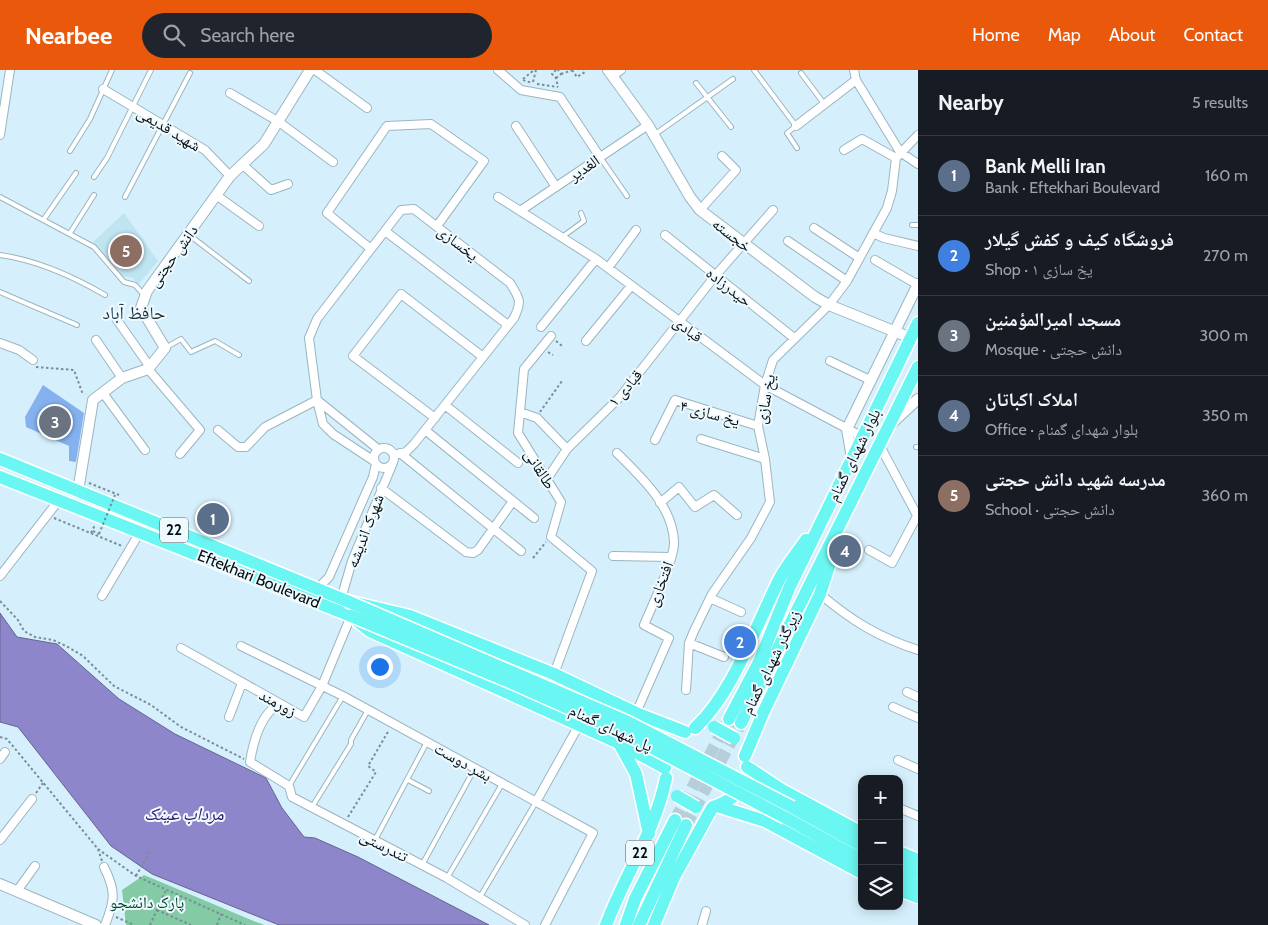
<!DOCTYPE html>
<meta charset="utf-8">
<style>
:root{--surface:#171b24;--page:#20242c;--text:#f1f3f6;--muted:#9ea1a6;--line:#363941;--accent:#ea580c}
body{margin:0;font-family:Cabin,"Noto Naskh Arabic",sans-serif;background:var(--page);color:var(--text)}
.controls{position:absolute;right:15px;bottom:15px;display:grid;overflow:hidden;border-radius:10px;box-shadow:0 2px 12px #0003}
.controls button{width:45px;height:45px;display:grid;place-items:center;padding:0;border:0;border-bottom:1px solid var(--line);background:var(--surface);color:var(--text);font:25px sans-serif}
.you{position:absolute;left:379px;top:596px;width:18px;height:18px;margin:-12px;border:4px solid #fff;border-radius:50%;background:#1a73e8;box-shadow:0 0 0 8px #1a73e833}
.badge{display:grid;place-items:center;width:32px;height:32px;border-radius:50%;background:var(--accent);color:#fff;font-size:16px;font-weight:700}
.pin{position:absolute;translate:-50% -50%;border:2px solid #fff;box-shadow:0 1px 5px #0006}
.list{margin:0;padding:0;list-style:none}
h2{display:flex;justify-content:space-between;align-items:center;height:65px;margin:0;padding:0 20px;font-size:21px}
h2 small{font-size:16px;font-weight:400;color:var(--muted)}
.list li{display:grid;grid-template-columns:32px 1fr auto;gap:15px;align-items:center;box-sizing:border-box;height:80px;padding:0 20px;border-top:1px solid var(--line)}
.list b{display:block;font-size:19px;white-space:nowrap}
.list p{margin:0;font-size:16px;white-space:nowrap;color:var(--muted)}
.list em{font-size:16px;font-style:normal;color:var(--muted)}
.icon{flex:none;width:28px;height:28px;fill:none;stroke:currentColor;stroke-width:2;stroke-linecap:round;stroke-linejoin:round}
.map{position:relative;flex:none;width:918px;height:855px;overflow:hidden}
header{display:flex;align-items:center;gap:30px;box-sizing:border-box;height:70px;padding:0 25px;background:var(--accent);color:#fff}
header strong{font-size:24px}
nav{display:flex;gap:28px;margin-inline-start:auto;font-size:18px}
.search{width:350px;height:45px;background:var(--page);display:flex;align-items:center;gap:12px;box-sizing:border-box;padding:0 18px;border-radius:28px;color:var(--muted);font-size:19px}
main{display:flex}
aside{flex:1;background:var(--surface)}
.map>svg:first-child{display:block}
</style>
<header>
<strong>Nearbee</strong>
<div class="search"><svg class="icon" aria-label="search" viewBox="0 0 24 24"><circle cx="10" cy="10" r="6"/><path d="M15 15l6 6"/></svg>Search here</div>
<nav><a>Home</a><a>Map</a><a>About</a><a>Contact</a></nav>
</header>
<main>
<div class="map">
<svg width="918" height="855" viewBox="0 0 918 855">
<rect width="100%" height="100%" fill="#d5f0fc"/>
<!-- built -->
<path fill="#c0e5f2" d="M124 143 158 191 138 215 133 208 122 206 93 172Z"/>
<!-- green -->
<path fill="#82cba4" d="M144 805 256 852 265 855H126L122 820Z"/>
<!-- water -->
<path fill="#8d86ca" stroke="#656393" d="M0 543 17 567 57 574 119 629 175 664 266 708 282 738 304 767 315 768 358 787 489 855H279L152 804 111 776 18 657 0 652Z"/>
<!-- building -->
<path fill="#85b2ef" d="M43 315 84 343 76 392 69 391V376L26 357 25 347Z"/>
<g fill="none" stroke-linecap="round" stroke-linejoin="round">
<!-- trunk-tunnel -->
<path stroke="#b6ced9" stroke-width="12" stroke-dasharray="12 6" stroke-linecap="butt" d="M675 750 729 649
M686 755 741 653"/>
<defs>
<path id="service" d="M754 0 796 56 787 63 797 78
M801 3 825 35
M696 13 731 57
M654 65 733 9
M70 81 90 49 112 0
M600 87 627 126
M94 107 107 88 151 0
M0 127 94 177 124 212 135 215 144 225
M125 127 190 3
M44 149 76 103
M912 155H918
M70 163 94 125
M188 164 249 211
M562 167 584 151 581 143
M0 185C36 190 74 207 105 225
M0 222 77 255
M165 278 181 269 191 282 215 271 239 285
M916 377H918
M408 710 429 721
M289 716 343 626
M312 737 351 674V670L368 640
M375 770 427 672
M422 795 475 698
M447 808 502 714
M480 827 536 732"/>
<path id="minor" d="M315 0 367 38
M498 0 521 20 560 27 600 87
M854 0 856 10 900 82 918 94
M612 6 621 0
M103 19 205 80 230 106
M230 23 279 52 333 92
M516 56 556 117
M796 56 856 10
M0 65 10 0
M844 80 862 69 896 88
M243 95 271 120 288 114
M216 125 259 156
M498 127 596 189 765 315 863 367
M700 140 736 100 722 86
M520 141 648 55
M814 158 858 187
M385 161 508 255
M873 163 884 168 918 176
M665 165 794 268
M788 171 847 211
M371 179 327 143 387 56 431 54 484 91 437 156
M875 190 918 215
M608 198 636 160
M117 250 150 297
M541 257 596 189
M551 266 524 299 518 363 561 432 551 467 592 501 554 604
M96 270 122 308
M586 271 631 216
M0 273 19 280 33 290
M830 291 870 310
M148 299 200 360 180 384
M103 323 145 380
M445 335 518 393
M520 342 537 348 567 379
M435 348 353 286 401 224 483 287
M218 360 238 377H246L265 357 317 330 309 268 317 249 401 140 414 139 510 213C520 229 522 231 514 248L414 374 406 382 394 385
M425 360 534 448
M701 369 765 389
M655 370 675 330 758 356
M880 376 918 447
M374 388a10 10 0 1 1 20 0a10 10 0 1 1-20 0Z
M400 383 521 481
M617 383C641 407 673 436 674 472 675 489 651 538 644 555L669 568 636 643
M374 391 333 364 323 354 317 330 378 379
M547 409 567 379 620 327 715 206 773 140
M381 418 466 482 473 483 478 480 513 431
M660 433 679 417 695 437 714 425 737 445
M869 480 892 493 917 446
M613 486 671 487
M0 506 59 430
M317 519 329 507 373 407 376 394
M820 524C852 551 878 567 918 580
M102 526 140 462
M710 528 741 542
M341 529 352 491 392 395
M689 573 724 587
M241 576 343 626 593 763 545 855
M181 578 304 647 322 616 351 546
M686 620 689 573 694 561 712 524 751 468 770 432 765 389 758 356 765 315 773 290 829 235 847 211 887 138 892 121 896 88 918 65
M907 622 918 627
M280 634C261 642 253 673 250 692L289 716 292 727 447 808 525 855
M893 637 918 648
M229 647 242 613
M0 689 5 682
M898 690 918 699
M536 732 579 655
M899 738 918 746
M0 770 32 729
M104 797C116 821 115 830 105 855
M17 821 35 796
M702 855 706 841"/>
<path id="tertiary" d="M608 0 648 55 690 127 700 140 815 227 829 235 911 268
M892 353 918 329
M852 388 847 359 918 214
M78 421 93 330 122 308 148 299 165 278 141 238 147 221 230 106 264 74 310 0
M0 814 96 855"/>
<path id="trunk" d="M0 389 347 531 410 546 554 604 636 643 685 662
M0 407 351 546 370 561 619 673 665 698
M729 649 759 592 790 516 918 253
M741 653 918 297
M695 658C733 623 756 555 780 508 787 495 797 483 806 470
M619 673 636 704 649 764
M745 686 763 643 820 524 834 481
M747 697 782 720 862 763
M717 736 765 751 862 803
M713 737C726 733 738 726 743 713
M792 737 862 776
M786 748 862 790
M899 782 918 790
M899 795 918 803
M899 808 918 816
M899 820 918 827
M606 855C625 804 655 762 666 708
M626 855 635 829 675 750
M639 855 686 755
M654 855 674 807 712 738"/>
</defs>
<!-- service casing -->
<use href="#service" stroke="#9bb5c0" stroke-width="6"/>
<!-- minor casing -->
<use href="#minor" stroke="#9bb5c0" stroke-width="10"/>
<!-- tertiary casing -->
<use href="#tertiary" stroke="#9bb5c0" stroke-width="12"/>
<!-- trunk casing -->
<use href="#trunk" stroke="#fff" stroke-width="15"/>
<!-- path -->
<path stroke="#7a8d96" stroke-width="2" stroke-dasharray="2.5 2.5" stroke-linecap="butt" d="M556 0 552 4 556 8 558 17
M572 0 577 7 585 2 584 0
M561 4 573 0
M556 8 561 4 558 0
M523 9 534 0
M523 10 532 13
M533 12 536 0
M537 14 558 17
M556 271 562 276
M548 282 553 285
M36 297 74 300 82 322 85 324
M540 342 562 311
M89 413 119 425
M54 448 122 476
M93 461 99 464
M91 463 95 455
M533 488 546 472
M0 531 18 550 24 561 35 567 53 570 68 577 83 586 114 616 151 635 181 657 244 689
M0 667 7 669 98 779 136 806 245 855
M36 723 43 713
M348 747 376 702 368 696 389 660
M98 779 102 791
M136 806 150 781
M157 840 191 855
M116 847 134 855
M150 855 166 820
M217 855 221 844"/>
<!-- service -->
<use href="#service" stroke="#fff" stroke-width="4"/>
<!-- minor -->
<use href="#minor" stroke="#fff" stroke-width="8"/>
<!-- tertiary -->
<use href="#tertiary" stroke="#fff" stroke-width="10"/>
<!-- trunk -->
<use href="#trunk" stroke="#6af6f2" stroke-width="12"/>
<defs>
<path id="trunk-bridge" d="M347 531 628 652 792 737
M351 546 512 613 622 662 786 748
M714 657 734 668
M677 726 696 737"/>
</defs>
<!-- trunk-bridge casing -->
<use href="#trunk-bridge" stroke="#fff" stroke-width="15" stroke-linecap="butt"/>
<!-- path-bridge -->
<path stroke="#7a8d96" stroke-width="2" stroke-dasharray="2.5 2.5" stroke-linecap="butt" d="M99 464 115 425"/>
<!-- trunk-bridge -->
<use href="#trunk-bridge" stroke="#6af6f2" stroke-width="12"/>
</g>
<g text-anchor="middle" dominant-baseline="central" stroke-width="4" stroke-linejoin="round" paint-order="stroke">
<!-- shield labels -->
<g fill="#effaff" stroke="#4d565a" stroke-width="1">
<rect x="160" y="447.5" width="28" height="25" rx="4"/>
<rect x="626" y="770.5" width="28" height="25" rx="4"/>
</g>
<g font-size="15" font-weight="bold" fill="#071014">
<text x="174" y="460">22</text>
<text x="640" y="783">22</text>
</g>
<!-- street labels -->
<g font-size="16" fill="#071014" stroke="#effaff">
<text transform="translate(169 59) rotate(31)">شهید قدیمی</text>
<text transform="translate(584 98) rotate(-34)">الغدیر</text>
<text transform="translate(732 165) rotate(38)">خجسته</text>
<text transform="translate(458 173) rotate(38)">یخسازی</text>
<text transform="translate(173 186) rotate(-54)">دانش حجتی</text>
<text transform="translate(729 217) rotate(38)">حیدرزاده</text>
<text transform="translate(688 259) rotate(37)">قبادی</text>
<text transform="translate(625 318) rotate(-49)">قبادی ۱</text>
<text transform="translate(765 329) rotate(-79)">یخ سازی</text>
<text transform="translate(710 343) rotate(15)">یخ سازی ۴</text>
<text transform="translate(854 385) rotate(-64)">بلوار شهدای گمنام</text>
<text transform="translate(540 399) rotate(58)">طالقانی</text>
<text transform="translate(365 461) rotate(-69)">شهرک اندیشه</text>
<text transform="translate(259 509) rotate(22)">Eftekhari Boulevard</text>
<text transform="translate(660 514) rotate(-69)">افتخاری</text>
<text transform="translate(771 592) rotate(-64)">زیرگذر شهدای گمنام</text>
<text transform="translate(278 633) rotate(29)">زورمند</text>
<text transform="translate(611 658) rotate(25)">پل شهدای گمنام</text>
<text transform="translate(463 692) rotate(29)">بشر دوست</text>
<text transform="translate(384 776) rotate(27)">تندرستی</text>
</g>
<!-- park labels -->
<g font-size="16" fill="#00452b" stroke="#effaff">
<text x="147" y="832">پارک دانشجو</text>
</g>
<!-- neighbourhood labels -->
<g font-size="18" fill="#193039" stroke="#effaff">
<text x="134" y="243">حافظ آباد</text>
</g>
<!-- water labels -->
<g font-size="18" font-style="italic" fill="#311d6d" stroke="#effaff">
<text x="184" y="744">مرداب عینک</text>
</g>
</g>
</svg>
<div class="controls">
<button>+</button>
<button>−</button>
<button><svg class="icon" aria-label="layers" viewBox="0 0 24 24"><path d="M12 4l9 5-9 5-9-5zM3 14l9 5 9-5"/></svg></button>
</div>
<div class="you"></div>
<div class="pin badge" style="left:213px;top:449px;background:#5c6f8a">1</div>
<div class="pin badge" style="left:740px;top:572px;background:#3f7fe0">2</div>
<div class="pin badge" style="left:55px;top:352px;background:#6b7280">3</div>
<div class="pin badge" style="left:845px;top:481px;background:#5c6f8a">4</div>
<div class="pin badge" style="left:126px;top:181px;background:#8d6e63">5</div>
</div>
<aside>
<h2>Nearby<small>5 results</small></h2>
<ul class="list">
<li><span class="badge" style="background:#5c6f8a">1</span><div><b>Bank Melli Iran</b><p>Bank · Eftekhari Boulevard</p></div><em>160 m</em></li>
<li><span class="badge" style="background:#3f7fe0">2</span><div><b>فروشگاه کیف و کفش گیلار</b><p>Shop · یخ سازی ۱</p></div><em>270 m</em></li>
<li><span class="badge" style="background:#6b7280">3</span><div><b>مسجد امیرالمؤمنین</b><p>Mosque · دانش حجتی</p></div><em>300 m</em></li>
<li><span class="badge" style="background:#5c6f8a">4</span><div><b>املاک اکباتان</b><p>Office · بلوار شهدای گمنام</p></div><em>350 m</em></li>
<li><span class="badge" style="background:#8d6e63">5</span><div><b>مدرسه شهید دانش حجتی</b><p>School · دانش حجتی</p></div><em>360 m</em></li>
</ul>
</aside>
</main>
